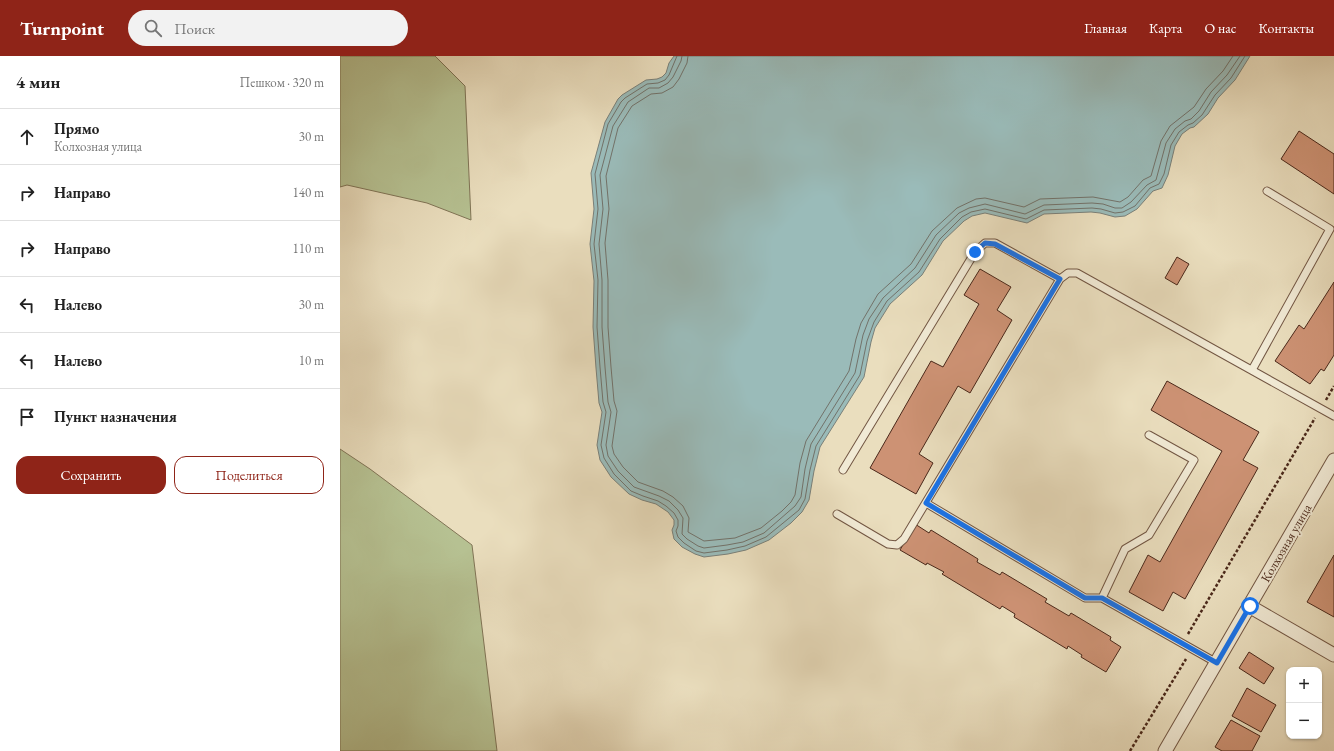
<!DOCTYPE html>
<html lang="ru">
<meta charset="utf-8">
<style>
:root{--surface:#fff;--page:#f2f2f2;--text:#222;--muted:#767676;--line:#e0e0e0;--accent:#8f2418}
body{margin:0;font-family:"EB Garamond",serif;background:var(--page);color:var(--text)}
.controls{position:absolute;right:12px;bottom:12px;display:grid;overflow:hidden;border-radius:8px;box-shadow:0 1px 3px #0004}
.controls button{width:36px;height:36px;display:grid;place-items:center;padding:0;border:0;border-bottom:1px solid var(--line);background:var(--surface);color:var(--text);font:20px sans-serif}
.stop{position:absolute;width:12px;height:12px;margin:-9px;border:3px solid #1a73e8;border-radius:50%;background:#fff}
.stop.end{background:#1a73e8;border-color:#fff;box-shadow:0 1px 4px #0008}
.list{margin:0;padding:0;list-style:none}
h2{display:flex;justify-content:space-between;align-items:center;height:52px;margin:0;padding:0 16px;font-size:17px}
h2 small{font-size:13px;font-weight:400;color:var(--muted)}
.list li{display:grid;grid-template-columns:26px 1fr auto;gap:12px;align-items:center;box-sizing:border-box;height:56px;padding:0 16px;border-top:1px solid var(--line)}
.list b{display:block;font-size:15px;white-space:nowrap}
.list p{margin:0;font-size:13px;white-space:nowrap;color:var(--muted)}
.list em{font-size:13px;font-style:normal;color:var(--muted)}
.actions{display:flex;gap:8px;padding:12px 16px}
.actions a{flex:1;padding:9px 0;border:1px solid var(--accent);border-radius:12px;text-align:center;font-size:14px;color:var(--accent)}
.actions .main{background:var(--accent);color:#fff}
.icon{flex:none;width:22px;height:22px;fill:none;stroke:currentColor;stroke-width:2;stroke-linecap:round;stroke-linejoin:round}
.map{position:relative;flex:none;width:994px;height:695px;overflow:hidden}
header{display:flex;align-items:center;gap:24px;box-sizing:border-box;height:56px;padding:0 20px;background:var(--accent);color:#fff}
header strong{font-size:19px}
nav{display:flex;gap:22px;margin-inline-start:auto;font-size:14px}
.search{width:280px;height:36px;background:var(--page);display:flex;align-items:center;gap:10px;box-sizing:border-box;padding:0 14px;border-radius:22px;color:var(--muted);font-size:15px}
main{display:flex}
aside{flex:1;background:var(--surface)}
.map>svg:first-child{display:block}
</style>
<header>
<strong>Turnpoint</strong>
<div class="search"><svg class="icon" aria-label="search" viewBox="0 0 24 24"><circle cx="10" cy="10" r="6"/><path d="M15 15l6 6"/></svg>Поиск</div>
<nav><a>Главная</a><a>Карта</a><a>О нас</a><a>Контакты</a></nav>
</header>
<main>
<aside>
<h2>4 мин<small>Пешком · 320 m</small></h2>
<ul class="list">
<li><svg class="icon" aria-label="ahead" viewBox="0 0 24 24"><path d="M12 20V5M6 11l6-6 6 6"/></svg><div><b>Прямо</b><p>Колхозная улица</p></div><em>30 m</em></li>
<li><svg class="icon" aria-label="right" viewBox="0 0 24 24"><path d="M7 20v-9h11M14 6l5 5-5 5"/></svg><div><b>Направо</b></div><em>140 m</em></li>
<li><svg class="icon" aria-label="right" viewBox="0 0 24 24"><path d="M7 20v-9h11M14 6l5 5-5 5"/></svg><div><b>Направо</b></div><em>110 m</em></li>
<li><svg class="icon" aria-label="left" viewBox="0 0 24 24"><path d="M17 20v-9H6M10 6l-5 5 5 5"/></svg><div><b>Налево</b></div><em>30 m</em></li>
<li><svg class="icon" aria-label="left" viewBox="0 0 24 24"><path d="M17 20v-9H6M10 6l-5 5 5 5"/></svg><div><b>Налево</b></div><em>10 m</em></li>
<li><svg class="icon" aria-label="arrive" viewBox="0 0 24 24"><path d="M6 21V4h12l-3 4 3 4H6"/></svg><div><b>Пункт назначения</b></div></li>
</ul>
<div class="actions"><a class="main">Сохранить</a><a>Поделиться</a></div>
</aside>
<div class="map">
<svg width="994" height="695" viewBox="0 0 994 695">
<rect width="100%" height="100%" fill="#eadebe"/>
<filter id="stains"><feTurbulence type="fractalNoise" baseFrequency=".005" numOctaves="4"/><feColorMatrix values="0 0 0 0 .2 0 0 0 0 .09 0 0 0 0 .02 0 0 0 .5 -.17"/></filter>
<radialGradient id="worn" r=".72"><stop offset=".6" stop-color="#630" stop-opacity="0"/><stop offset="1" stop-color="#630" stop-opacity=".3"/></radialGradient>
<!-- green -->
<path fill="#b6c192" stroke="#807456" d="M0 0H95L125 30 131 164 87 147 7 129 0 131Z
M0 393 30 413 132 489 157 695H0Z"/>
<!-- water -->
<path fill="#9abbb9" stroke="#7a8079" d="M334 0H910L895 24 878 42 868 58 854 71 850 72 842 78 835 90 828 119 822 132 813 135 797 153 785 160 775 161 760 157 751 156 704 158 687 167 645 157 632 160 624 165 603 185 582 219 550 248 535 272 531 286 524 321 480 391 474 415 469 444 462 456 451 467 429 484 406 494 388 498 364 501 355 498 342 491 334 483 332 474 334 469V464L328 456 316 448 302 444 289 438 271 421 260 404 257 389 262 356 259 347 256 312 253 271 254 225 250 188 254 153 251 117 265 66 278 43 282 39 306 24 317 23 322 21 326 17 329 7Z"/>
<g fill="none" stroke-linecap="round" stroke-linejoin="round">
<!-- shore -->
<path stroke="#72726a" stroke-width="1" d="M337 0 329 19 325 24 318 27 307 28 285 42 281 46 268 68 255 118 258 153 254 188 258 224 257 271 260 311 263 346 266 356 261 389 264 402 274 418 291 435 303 440 318 445 326 450 334 457 338 464V470L336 475 338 481 344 487 356 495 364 497 387 494 405 490 426 481 459 454 465 443 470 414 476 390 520 319 527 285 534 266 547 245 579 216 600 183 622 161 631 156 645 153 686 163 704 154 752 152 761 153 775 157 783 156 795 150 810 132 819 128 824 118 831 89 839 76 848 69 853 67 862 59 875 39 891 22 905 0
M342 0 341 5 333 21 328 27 319 32H309L288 46 273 70 260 119 263 153 259 188 262 224V271L265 311 268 346 271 356 266 389 268 400 278 415 294 431 319 440 329 445 338 454 343 462 342 478 347 483 358 490 364 492 387 489 403 486 424 477 455 450 461 441 465 413 471 388 515 317 523 279 529 263 543 242 575 212 596 179 619 157 629 152 645 148 685 158 704 149 752 147 763 148 775 152H782L791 146 807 129 816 124 826 87 835 73 845 65 851 63 859 55 871 36 887 19 900 0
M348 0 347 7 339 23 333 31 322 37 311 38 292 50 278 72 266 120 269 153 265 187 268 224V271L271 311 274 345 277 355 272 390 274 398 283 411 298 426 323 435 333 441 343 450 349 462 348 476 364 485 395 482 421 472 442 455 451 446 455 439 460 407 466 385 509 315 516 283 521 267 538 238 571 208 592 175 617 152 636 143 645 142 684 151 700 143 726 142 753 141 780 146 788 141 803 124 811 120 821 85 830 70 854 51 866 33 883 15 893 0"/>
</g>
<!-- building -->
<path fill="#cd9274" stroke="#4a281a" d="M959 75 994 98V138L941 103Z
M837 201 849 208 837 229 825 222Z
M640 213 671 231 657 254 672 264 630 337 618 330 579 398 593 407 576 438 530 412 591 305 603 311 639 248 624 239Z
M994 226V299L984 315 981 313 970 328 935 305 959 269 964 273Z
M827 325 919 376 903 404 918 412 845 543 833 536 823 555 789 536 808 499 820 506 882 395 811 354Z
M575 468 589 477 591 474 638 503 637 506 660 519 662 516 707 543 705 546 729 560 731 557 771 581 770 584 781 591 766 616 741 601 742 599 728 590 727 593 674 561 675 558 662 550 660 553 602 518 604 516 587 507 586 509 560 494Z
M994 499V561L967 546Z
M909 596 934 612 924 628 899 612Z
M907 632 936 649 921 676 892 660Z
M891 664 920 680 912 695H882L875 691Z"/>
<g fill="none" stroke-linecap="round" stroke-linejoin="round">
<defs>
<path id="lane" d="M912 314 990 173 927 135
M503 414 635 196 645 187H655L720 223
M586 447 745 542H762L877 607
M497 458 548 488 557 489 564 483 720 223 728 217H737L994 360
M762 542 785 493 809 479 854 404 809 379"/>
<path id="street" d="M909 550 994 599
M825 695 994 404"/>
</defs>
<!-- lane casing -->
<use href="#lane" stroke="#725643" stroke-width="9"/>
<!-- street casing -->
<use href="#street" stroke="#725643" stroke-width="15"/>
<!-- path -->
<path stroke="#4a281a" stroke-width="2.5" stroke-dasharray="3 2" stroke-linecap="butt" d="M986 344 994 330
M848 578 975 362
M790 695 846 603"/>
<!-- lane -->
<use href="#lane" stroke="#f1ead5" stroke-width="7"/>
<!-- street -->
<use href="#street" stroke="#f1ead5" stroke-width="13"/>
</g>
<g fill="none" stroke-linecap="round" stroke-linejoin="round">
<!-- route -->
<path stroke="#1a73e8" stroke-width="5" d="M635 196 645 187 655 188 720 223 586 447 745 542H762L877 607 910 550"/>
</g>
<g text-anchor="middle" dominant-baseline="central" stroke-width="4" stroke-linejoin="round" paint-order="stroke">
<!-- street labels -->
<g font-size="13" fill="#4a281a" stroke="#f1ead5">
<text transform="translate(946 487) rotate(-60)">Колхозная улица</text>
</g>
</g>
<rect width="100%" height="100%" filter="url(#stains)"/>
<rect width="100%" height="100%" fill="url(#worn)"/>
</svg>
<div class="controls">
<button>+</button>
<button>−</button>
</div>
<div class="stop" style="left:910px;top:550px"></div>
<div class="stop end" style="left:635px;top:196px"></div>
</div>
</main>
